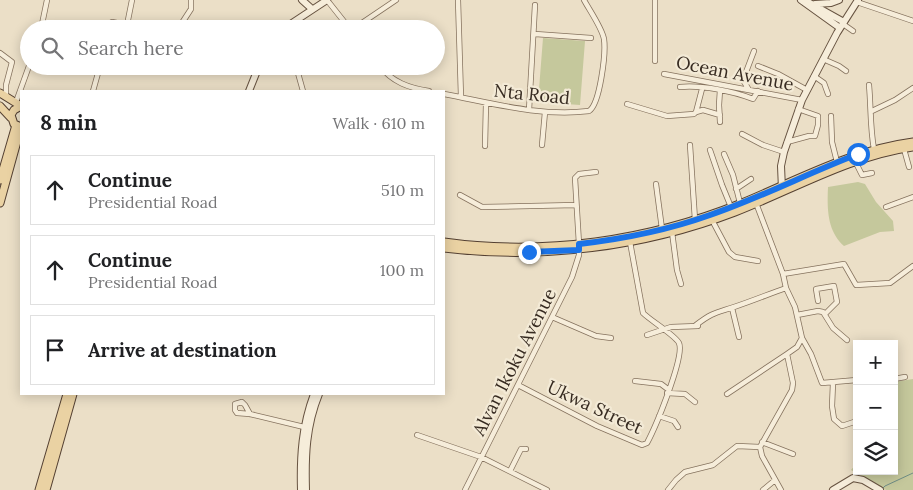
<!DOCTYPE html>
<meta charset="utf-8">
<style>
:root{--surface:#fff;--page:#f6f6f6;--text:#202124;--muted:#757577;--line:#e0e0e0}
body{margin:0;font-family:Lora,serif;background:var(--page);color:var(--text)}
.controls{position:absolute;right:15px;bottom:15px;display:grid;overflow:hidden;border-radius:0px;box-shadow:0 2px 12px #0003}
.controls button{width:45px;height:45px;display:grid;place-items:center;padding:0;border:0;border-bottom:1px solid var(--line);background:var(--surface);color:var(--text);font:25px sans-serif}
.stop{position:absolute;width:15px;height:15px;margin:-11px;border:4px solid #1a73e8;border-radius:50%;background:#fff}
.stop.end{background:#1a73e8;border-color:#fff;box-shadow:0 1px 5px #0008}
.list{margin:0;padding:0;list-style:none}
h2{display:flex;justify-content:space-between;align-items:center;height:65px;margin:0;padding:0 20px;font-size:21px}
h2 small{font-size:16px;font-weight:400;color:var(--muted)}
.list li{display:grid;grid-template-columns:32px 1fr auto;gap:15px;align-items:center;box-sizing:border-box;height:70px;margin:0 10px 10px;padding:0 10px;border:1px solid var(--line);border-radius:0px}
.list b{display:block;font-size:19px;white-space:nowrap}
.list p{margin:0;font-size:16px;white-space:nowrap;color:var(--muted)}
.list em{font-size:16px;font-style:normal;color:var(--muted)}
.icon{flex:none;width:28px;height:28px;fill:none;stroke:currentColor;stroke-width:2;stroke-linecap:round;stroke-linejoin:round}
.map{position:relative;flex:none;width:913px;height:490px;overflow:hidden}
.search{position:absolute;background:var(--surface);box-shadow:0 2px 12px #0003;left:20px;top:20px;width:425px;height:55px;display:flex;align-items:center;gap:12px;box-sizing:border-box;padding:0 18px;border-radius:28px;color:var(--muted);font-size:19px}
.panel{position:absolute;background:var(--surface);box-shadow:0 2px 12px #0003;left:20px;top:90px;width:425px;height:305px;border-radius:0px}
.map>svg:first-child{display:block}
</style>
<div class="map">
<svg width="913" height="490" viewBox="0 0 913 490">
<rect width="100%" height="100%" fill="#ebdfc7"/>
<!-- green -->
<path fill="#c5c89c" d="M543 38 585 41 580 105 538 102Z
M858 182 865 184 876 202 893 221 894 231 880 232 844 246C827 231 827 208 828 187Z
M913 379V490H886L851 470 857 463V471H894V431L898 430 894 420V382Z"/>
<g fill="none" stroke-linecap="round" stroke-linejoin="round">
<!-- stream -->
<path stroke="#6f8d85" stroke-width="1" d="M883 488 885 486 913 473"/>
<defs>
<path id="street" d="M327 0 350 29
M458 0 461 97
M655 0V61
M857 2 913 21
M843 24 853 31
M41 29 47 0
M111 29 112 22 127 25 132 0
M178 29 191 9V0
M353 29 396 0
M535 34 591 38
M0 53 12 62 6 85V97
M823 59 839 66 846 71
M296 66 303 91
M380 66C392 82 409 88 429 91
M758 66 778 74 807 90
M664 74 802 100
M814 76 824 83 828 94
M869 85C871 106 870 128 874 149
M680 87C702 85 733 91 753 99L758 91
M749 90 743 80 754 51
M93 91 100 66
M444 94C492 103 540 117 589 111 600 104 606 53 604 39 602 28 590 11 584 0
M16 102 29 66
M627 104 667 116 694 114 696 112 702 89
M529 110 535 5
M872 111 895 100 913 88
M696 112 703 110 720 115
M831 116 832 142 837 162
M720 122 719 105 720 90
M742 134 763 145 784 152
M787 142 809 136H815L818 125V116L798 109
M542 145 545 112
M690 145 695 220
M485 146 486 103
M904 149 909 167
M710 150 722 185 731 207
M724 154 733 175 740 203
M855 161 862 175 872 173
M656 184 662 229
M736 189 751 179
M460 195 482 207 576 205
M756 203 783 274 786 288 795 307 802 338 797 347 787 354 793 383 792 390 760 447 762 456 781 490
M886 207 913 197
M712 220 729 252 735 257 758 261
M672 232 677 270 681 284
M783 274 844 264 856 285 890 283 913 266
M818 301 816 289 834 286 837 302 825 314
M732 308 739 337
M797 315 818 311 823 312 833 328 847 340
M552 317 596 336 611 338
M696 325C713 312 716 313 734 307 752 301 769 294 786 288
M647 335 671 327 698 326
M802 338 811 354 822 383 857 380
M894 379 905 377
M635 381 661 384 669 390
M833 383 832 406 834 419 842 426 857 421
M518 385 597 426 642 445 647 443C655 428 685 357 679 343 675 335 651 321 643 313L630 242
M667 393 685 394 695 402
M727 394 787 354
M250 414 245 405 242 402 235 404V410L237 413 250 414 304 427
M659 416 674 421 678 427
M417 435 481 457 547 490
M762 442 793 454
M510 471 521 449H526
M465 490 572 277 579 255V244L575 178 579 174 596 172
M668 490 676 480 685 472 713 465 737 446 760 447
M763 490 775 480"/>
<path id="secondary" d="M302 0 312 9
M801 0 840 28
M808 2 844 22
M815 4 831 3 839 0
M283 29 327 0
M249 91 259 66
M782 189 781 166 784 152 802 100 837 33 858 0
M301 490C300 456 302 426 314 394
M306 490C305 456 306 426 319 394
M833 490 853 478 863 480 880 490"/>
<path id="primary" d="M0 93 21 106
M0 106 11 118
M0 180 16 125
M0 203 21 127 14 124 11 115 14 110 21 106
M444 242C544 256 648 241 742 203 798 180 852 150 913 142
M444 248C542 260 643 247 735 212 794 189 850 156 913 147
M39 490 67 394
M46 490 73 394"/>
</defs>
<!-- street casing -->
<use href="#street" stroke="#85725e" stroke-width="6"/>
<!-- secondary casing -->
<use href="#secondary" stroke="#675341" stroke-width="8"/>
<!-- primary casing -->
<use href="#primary" stroke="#544032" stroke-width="9"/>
<!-- street -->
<use href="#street" stroke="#f6edda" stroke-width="4.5"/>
<!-- secondary -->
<use href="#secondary" stroke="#f6edda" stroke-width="6"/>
<!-- primary -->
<use href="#primary" stroke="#ead2a3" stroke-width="7"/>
</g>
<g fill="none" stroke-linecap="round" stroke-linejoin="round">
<!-- route -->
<path stroke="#1a73e8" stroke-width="6" d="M529 252 579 250V244C623 239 668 230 710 215 760 198 808 173 858 154"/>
</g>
<g text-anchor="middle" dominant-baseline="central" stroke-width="4.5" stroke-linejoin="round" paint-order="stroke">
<!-- street labels -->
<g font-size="18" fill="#372b21" stroke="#f3ead6">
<text transform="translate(735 73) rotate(11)">Ocean Avenue</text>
<text transform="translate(532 94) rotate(6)">Nta Road</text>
<text transform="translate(514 362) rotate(-63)">Alvan Ikoku Avenue</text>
<text transform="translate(595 407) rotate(25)">Ukwa Street</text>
</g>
</g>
</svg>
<div class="controls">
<button>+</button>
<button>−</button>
<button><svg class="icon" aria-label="layers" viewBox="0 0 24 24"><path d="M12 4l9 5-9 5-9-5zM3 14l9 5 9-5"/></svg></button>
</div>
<div class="stop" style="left:858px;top:154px"></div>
<div class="stop end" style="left:529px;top:252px"></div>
<div class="search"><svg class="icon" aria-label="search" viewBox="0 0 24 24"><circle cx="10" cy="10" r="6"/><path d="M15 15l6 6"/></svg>Search here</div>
<section class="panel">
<h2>8 min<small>Walk · 610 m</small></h2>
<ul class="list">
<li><svg class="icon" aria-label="ahead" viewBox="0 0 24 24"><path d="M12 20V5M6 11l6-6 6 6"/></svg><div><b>Continue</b><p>Presidential Road</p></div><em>510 m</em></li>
<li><svg class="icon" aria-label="ahead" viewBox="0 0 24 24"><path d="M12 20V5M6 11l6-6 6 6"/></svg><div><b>Continue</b><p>Presidential Road</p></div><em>100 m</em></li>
<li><svg class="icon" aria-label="arrive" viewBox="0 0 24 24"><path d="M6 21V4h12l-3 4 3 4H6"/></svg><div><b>Arrive at destination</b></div></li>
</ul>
</section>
</div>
